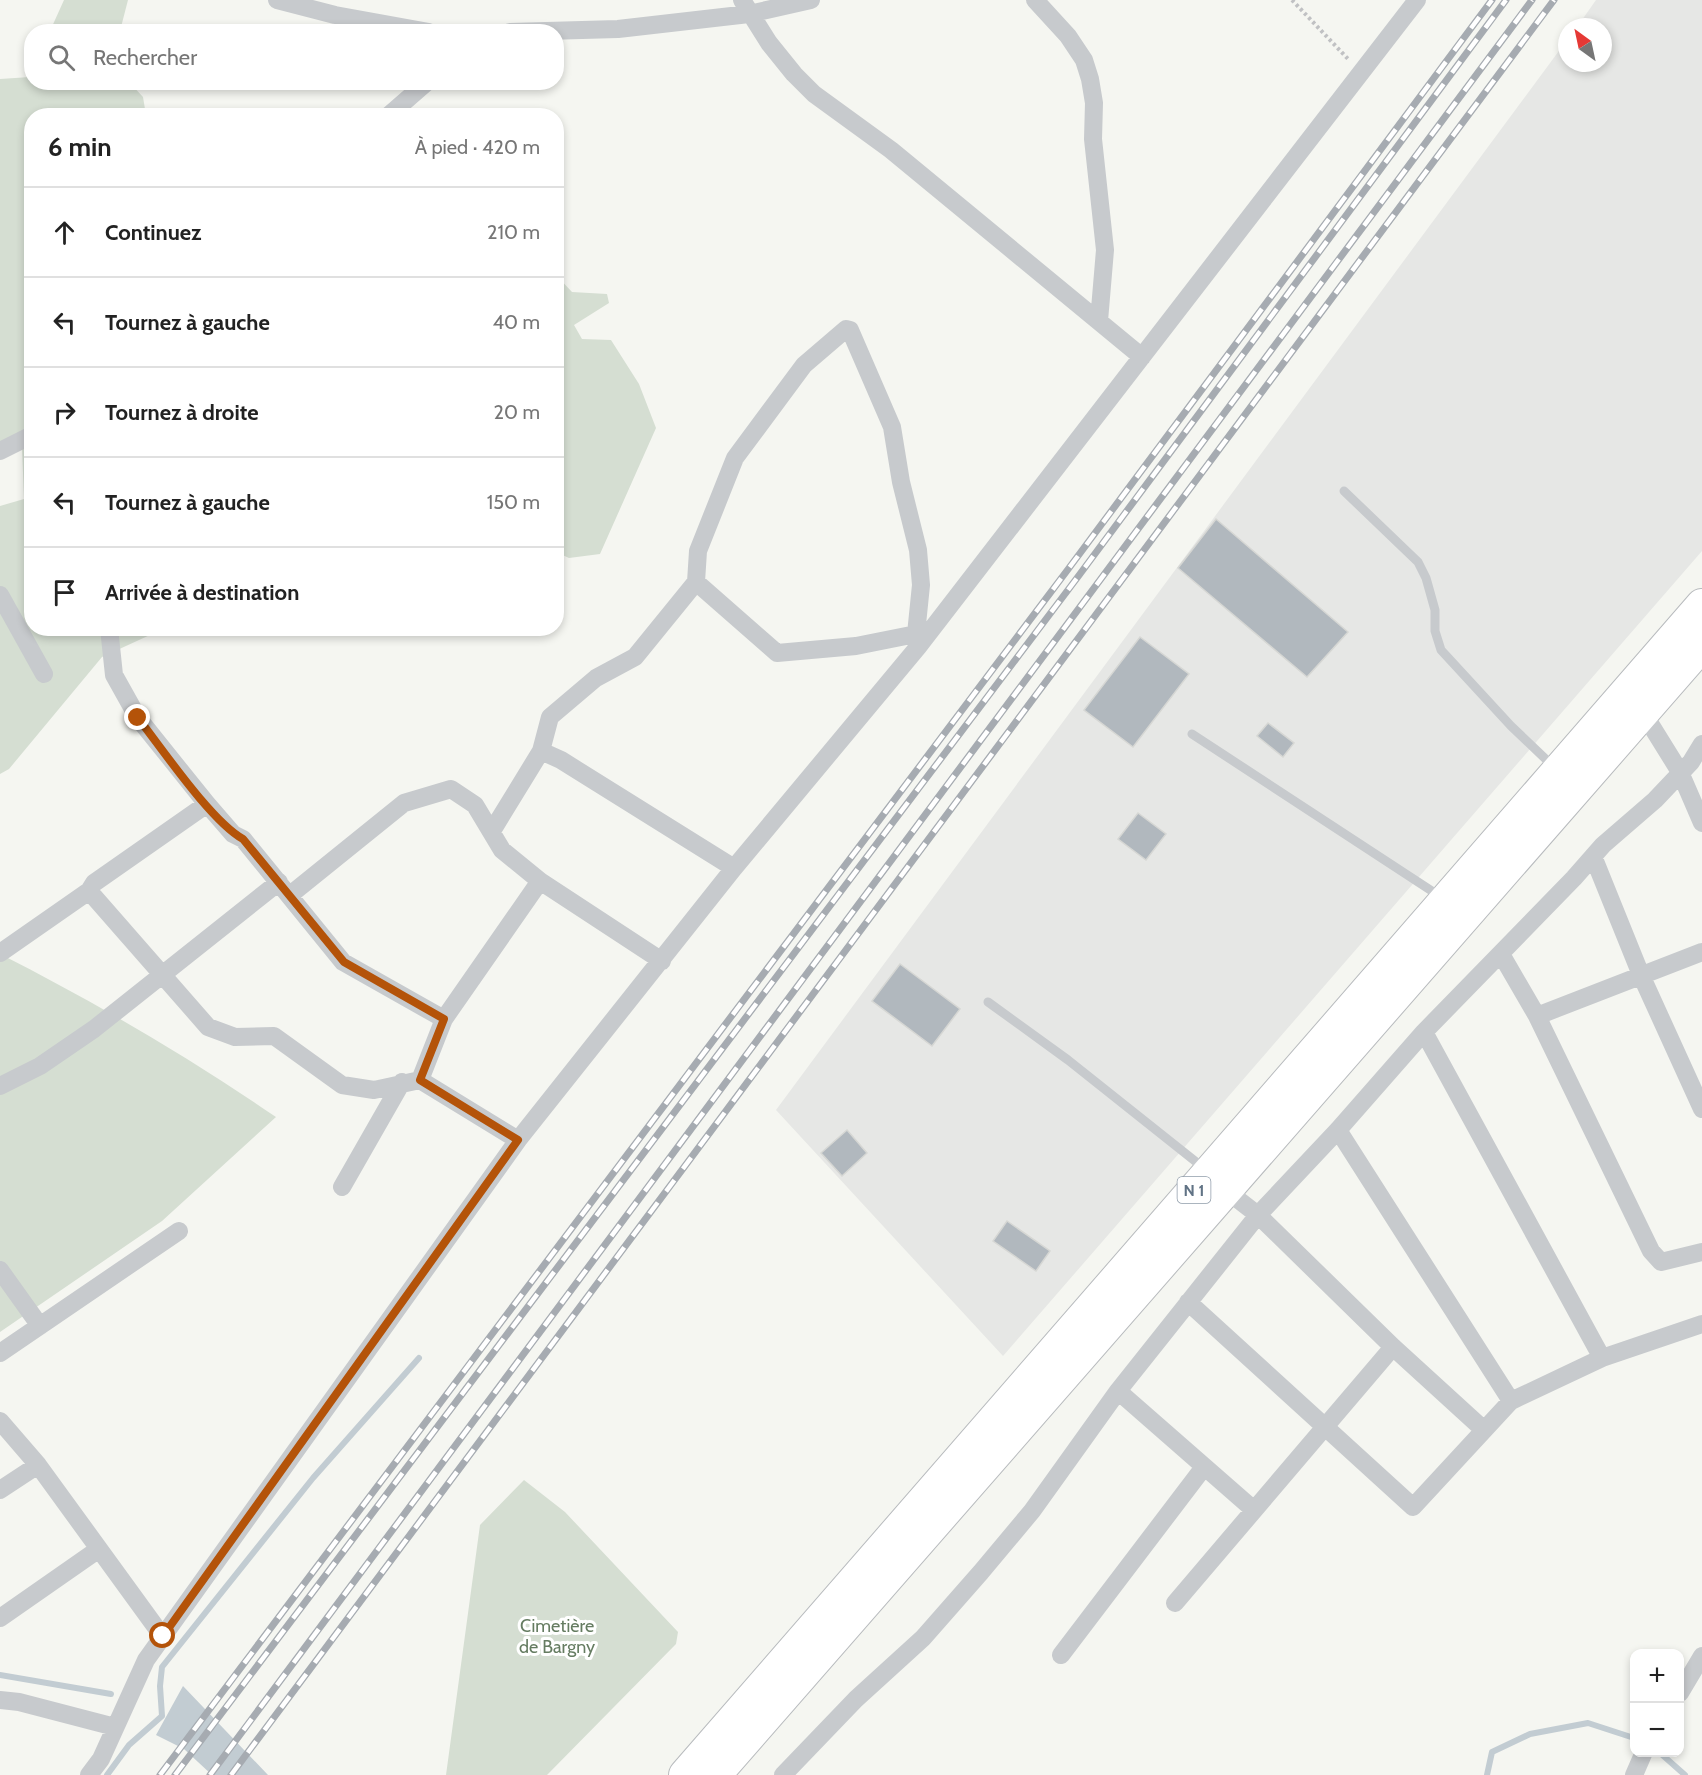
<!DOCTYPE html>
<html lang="fr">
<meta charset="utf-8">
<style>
:root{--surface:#fff;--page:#f6f6f6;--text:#222;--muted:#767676;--line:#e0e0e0}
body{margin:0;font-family:Cabin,sans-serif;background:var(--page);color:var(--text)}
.controls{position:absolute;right:18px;bottom:18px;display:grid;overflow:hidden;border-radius:12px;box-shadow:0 3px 9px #0003}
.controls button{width:54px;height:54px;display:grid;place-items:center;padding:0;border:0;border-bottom:2px solid var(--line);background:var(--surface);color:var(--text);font:30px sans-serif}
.compass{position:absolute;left:1558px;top:18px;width:54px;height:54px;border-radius:50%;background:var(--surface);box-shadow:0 3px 9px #0003;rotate:327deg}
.stop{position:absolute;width:18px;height:18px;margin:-14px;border:4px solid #b45309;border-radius:50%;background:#fff}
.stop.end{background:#b45309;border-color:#fff;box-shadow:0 2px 6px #0008}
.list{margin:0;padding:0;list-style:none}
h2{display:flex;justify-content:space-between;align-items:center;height:78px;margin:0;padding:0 24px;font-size:26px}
h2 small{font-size:20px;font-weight:400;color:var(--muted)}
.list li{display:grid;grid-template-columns:39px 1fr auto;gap:18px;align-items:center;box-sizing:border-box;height:90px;padding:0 24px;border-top:2px solid var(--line)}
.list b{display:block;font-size:22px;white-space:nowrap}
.list em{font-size:20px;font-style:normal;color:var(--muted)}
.icon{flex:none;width:33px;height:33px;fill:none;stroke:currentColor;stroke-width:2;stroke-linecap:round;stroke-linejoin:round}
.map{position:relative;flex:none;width:1702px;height:1775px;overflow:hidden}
.search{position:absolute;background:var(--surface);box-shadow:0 3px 9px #0003;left:24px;top:24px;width:540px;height:66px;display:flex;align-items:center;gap:15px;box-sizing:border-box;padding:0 21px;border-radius:24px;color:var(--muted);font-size:22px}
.panel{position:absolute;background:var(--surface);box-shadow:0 3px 9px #0003;left:24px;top:108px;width:540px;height:528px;border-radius:24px}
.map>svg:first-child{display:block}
</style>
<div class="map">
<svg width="1702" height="1775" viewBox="0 0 1702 1775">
<rect width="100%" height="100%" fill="#f5f6f1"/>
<!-- built -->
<path fill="#e6e7e5" d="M1596 0H1702V551L1003 1356 776 1110 1567 40V63H1603V27H1577Z"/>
<!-- green -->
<path fill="#d5ded2" d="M64 0H128L120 31H50Z
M31 74 32 82 130 83 143 97 146 115 32 116V628L163 629 102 657 9 769 0 774V506L24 499 22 447 0 446V79L30 77Z
M557 276 572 292 607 294 609 303 574 325 582 339 611 340 639 384 656 428 600 554 569 558 556 552Z
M0 954C95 1002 188 1057 276 1117L162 1221 0 1332Z
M524 1480 565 1512 678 1632 676 1644 547 1775H446L480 1525Z"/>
<!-- water -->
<path fill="#c2ccd2" d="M183 1686 268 1775H212L184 1749 156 1735Z"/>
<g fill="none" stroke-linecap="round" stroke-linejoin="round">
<!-- stream -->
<path stroke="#c2ccd2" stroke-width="6" d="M0 1675 111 1694
M1659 1752 1685 1775
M107 1775 129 1745 162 1716 160 1686 162 1667 313 1478 419 1358
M1487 1775 1492 1752 1530 1734 1588 1723 1634 1738"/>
</g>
<!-- building -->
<path fill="#b1b8be" stroke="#d6d7d4" stroke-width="1.5" d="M1216 519 1348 632 1307 677 1178 568Z
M1140 637 1189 674 1133 747 1084 710Z
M1268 723 1294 743 1283 757 1257 736Z
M1138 813 1166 834 1146 860 1118 839Z
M900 964 960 1009 932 1046 872 1001Z
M847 1130 867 1153 842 1176 821 1153Z
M1007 1221 1050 1251 1036 1271 993 1241Z"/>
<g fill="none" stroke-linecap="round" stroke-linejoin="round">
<defs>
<path id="trunk" d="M685 1775 1702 605
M715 1775 1702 645"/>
</defs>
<!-- trunk casing -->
<use href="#trunk" stroke="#b8bbbe" stroke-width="34"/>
<!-- path -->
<path stroke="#c0c1c3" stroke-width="4" stroke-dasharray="3 3" stroke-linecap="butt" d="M1292 0 1349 60"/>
<!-- service -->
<path stroke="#c7cacd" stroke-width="9" d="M1344 491 1418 562 1426 578 1435 610V631L1441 650 1511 726 1554 767
M1192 734 1441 897
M988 1002 1068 1060 1205 1169"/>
<!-- minor -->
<path stroke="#c7cacd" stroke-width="18" d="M277 0 335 15 429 32
M742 0 769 43 794 74 814 94 891 150 1142 357
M1035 0 1068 36 1084 60 1090 79 1094 103 1093 139 1105 250 1099 321
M510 32 618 29 749 14 811 0
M388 116 427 82
M0 451 32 435
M696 582 777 653 856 646 916 634
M0 595 44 674
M109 628 114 675 138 718 207 804 94 883 89 891 208 1027 235 1037 274 1036 342 1085 374 1090 420 1080 518 1140
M1644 714 1680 772 1702 823
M541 751 561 760 734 868
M207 804 233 834 243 839 343 962 444 1019
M492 831 541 751 550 717 596 678 635 657 696 582 698 551 735 458 804 365 846 329 850 330 892 427 901 482 918 550 921 585 916 634 918 647
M1593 856 1641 975 1702 1109
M290 895 404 803 451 789 475 805 502 850 540 881
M0 953 89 891
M1501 954 1537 1016 1651 1251 1661 1262 1702 1252
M1537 1016 1702 952
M1424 1032 1602 1358
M420 1080 444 1019 540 881 662 961
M0 1086 40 1066 94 1029 279 882
M1338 1130 1511 1401
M342 1187 402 1082
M1227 1191 1258 1215 1393 1347 1484 1430
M0 1270 40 1326
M1188 1302 1413 1507 1511 1401 1602 1358 1702 1324
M0 1353 179 1231
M1118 1391 1254 1510
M0 1421 38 1465 163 1637
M0 1490 38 1465
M1175 1603 1393 1347
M0 1618 99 1549
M1061 1655 1204 1467
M1680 1693 1702 1656
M0 1700 19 1702 115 1727
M89 1775 101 1759 146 1660 518 1140 734 868 918 647 1417 0
M783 1775 856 1699 923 1638 981 1572 1032 1511 1118 1391 1258 1215 1338 1130 1424 1032 1574 878 1603 845 1655 800 1691 762 1702 744
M1634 1775 1644 1752"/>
<!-- trunk -->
<use href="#trunk" stroke="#fff" stroke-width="32"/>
<defs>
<path id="rail" d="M160 1775 1069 568 1492 0
M175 1775 1077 578 1506 0
M210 1775 1532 0
M231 1775 1554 0"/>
</defs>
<!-- rail casing -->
<use href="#rail" stroke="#a6abb1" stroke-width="7"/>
<!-- rail -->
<use href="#rail" stroke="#fff" stroke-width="4.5" stroke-dasharray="14" stroke-linecap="butt"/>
</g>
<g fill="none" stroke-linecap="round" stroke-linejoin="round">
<!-- route -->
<path stroke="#b45309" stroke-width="8" d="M138 718C163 750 211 821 243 839L344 962 444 1019 420 1080 518 1140 163 1636"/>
</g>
<g text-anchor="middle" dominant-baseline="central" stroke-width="6" stroke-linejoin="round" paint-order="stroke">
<!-- shield labels -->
<rect fill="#fff" stroke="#909daa" stroke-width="1.5" x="1177.5" y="1177" width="33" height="26" rx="4.5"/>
<g font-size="16" font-weight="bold" fill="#617385">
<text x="1194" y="1190">N 1</text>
</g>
<!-- park labels -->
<g font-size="18" fill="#657c61" stroke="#fff">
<text x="557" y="1626">Cimetière<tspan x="557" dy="21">de Bargny</tspan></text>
</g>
</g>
</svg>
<div class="controls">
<button>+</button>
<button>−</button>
</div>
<svg class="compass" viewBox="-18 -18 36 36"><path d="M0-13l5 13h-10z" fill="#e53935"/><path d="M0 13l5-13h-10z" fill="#767676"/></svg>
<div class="stop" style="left:163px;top:1636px"></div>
<div class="stop end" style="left:138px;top:718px"></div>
<div class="search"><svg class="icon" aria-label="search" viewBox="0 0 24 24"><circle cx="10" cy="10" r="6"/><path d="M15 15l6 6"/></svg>Rechercher</div>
<section class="panel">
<h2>6 min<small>À pied · 420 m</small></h2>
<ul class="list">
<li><svg class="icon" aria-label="ahead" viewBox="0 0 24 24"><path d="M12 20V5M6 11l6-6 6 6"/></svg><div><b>Continuez</b></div><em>210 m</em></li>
<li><svg class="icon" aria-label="left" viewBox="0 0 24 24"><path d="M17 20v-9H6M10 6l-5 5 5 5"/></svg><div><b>Tournez à gauche</b></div><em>40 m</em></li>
<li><svg class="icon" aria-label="right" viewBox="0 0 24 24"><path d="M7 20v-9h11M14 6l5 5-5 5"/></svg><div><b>Tournez à droite</b></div><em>20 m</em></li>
<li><svg class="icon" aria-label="left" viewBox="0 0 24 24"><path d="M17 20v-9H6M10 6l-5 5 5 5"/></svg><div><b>Tournez à gauche</b></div><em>150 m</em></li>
<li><svg class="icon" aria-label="arrive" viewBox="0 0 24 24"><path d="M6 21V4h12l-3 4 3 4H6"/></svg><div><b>Arrivée à destination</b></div></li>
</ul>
</section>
</div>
